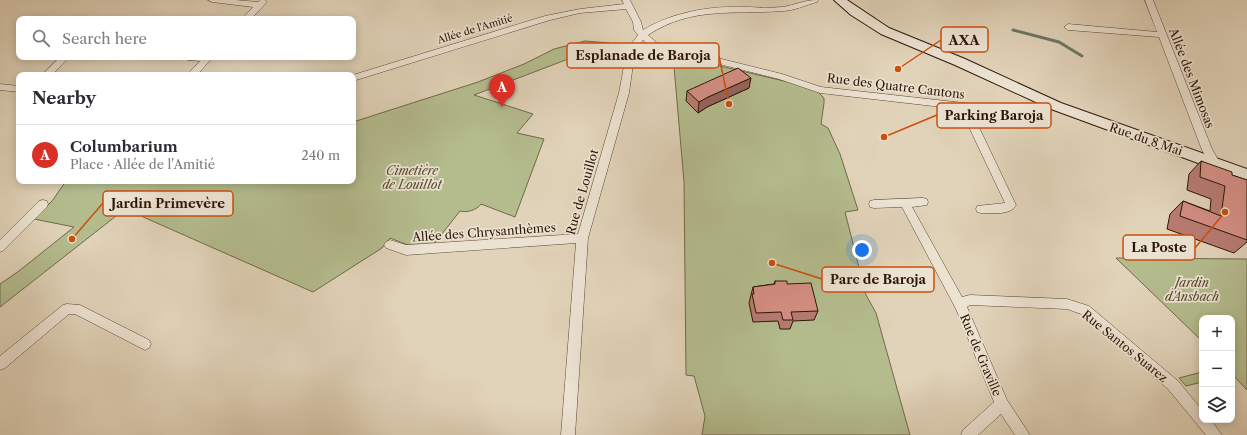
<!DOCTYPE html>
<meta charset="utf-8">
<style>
:root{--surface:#fff;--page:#f2f2f3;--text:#2b2b33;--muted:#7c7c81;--line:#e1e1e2;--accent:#d93025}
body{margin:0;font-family:"Libre Caslon Text",serif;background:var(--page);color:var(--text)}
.controls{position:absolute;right:12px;bottom:12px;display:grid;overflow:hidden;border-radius:8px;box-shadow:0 2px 10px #0003}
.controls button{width:36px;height:36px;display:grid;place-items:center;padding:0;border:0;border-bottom:1px solid var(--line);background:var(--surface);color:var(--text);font:20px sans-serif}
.you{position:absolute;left:862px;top:250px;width:14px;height:14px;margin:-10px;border:3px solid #fff;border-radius:50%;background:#1a73e8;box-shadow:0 0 0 6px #1a73e833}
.badge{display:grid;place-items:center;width:26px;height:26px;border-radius:50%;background:var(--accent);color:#fff;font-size:13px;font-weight:700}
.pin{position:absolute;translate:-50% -33px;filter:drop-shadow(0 1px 2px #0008)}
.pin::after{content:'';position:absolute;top:21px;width:14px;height:12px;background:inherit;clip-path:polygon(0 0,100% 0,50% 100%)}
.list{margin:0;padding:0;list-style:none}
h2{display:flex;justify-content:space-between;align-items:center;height:52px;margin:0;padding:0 16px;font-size:17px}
h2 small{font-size:13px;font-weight:400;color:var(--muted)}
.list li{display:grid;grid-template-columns:26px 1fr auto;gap:12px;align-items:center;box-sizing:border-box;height:60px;padding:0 16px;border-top:1px solid var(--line)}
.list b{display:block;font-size:15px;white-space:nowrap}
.list p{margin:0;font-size:13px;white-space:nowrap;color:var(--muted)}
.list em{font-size:13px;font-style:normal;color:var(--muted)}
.icon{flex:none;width:22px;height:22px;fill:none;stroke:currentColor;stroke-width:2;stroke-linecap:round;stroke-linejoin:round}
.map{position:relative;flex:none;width:1247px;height:435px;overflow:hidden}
.search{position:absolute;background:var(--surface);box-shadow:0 2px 10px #0003;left:16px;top:16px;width:340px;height:44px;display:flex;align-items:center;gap:10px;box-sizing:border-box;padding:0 14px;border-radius:8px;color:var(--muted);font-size:15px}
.panel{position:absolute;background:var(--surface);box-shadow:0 2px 10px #0003;left:16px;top:72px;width:340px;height:112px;border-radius:8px}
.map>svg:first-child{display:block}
</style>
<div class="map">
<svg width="1247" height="435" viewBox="0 0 1247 435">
<rect width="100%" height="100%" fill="#e1d3b9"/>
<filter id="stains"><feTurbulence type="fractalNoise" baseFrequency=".005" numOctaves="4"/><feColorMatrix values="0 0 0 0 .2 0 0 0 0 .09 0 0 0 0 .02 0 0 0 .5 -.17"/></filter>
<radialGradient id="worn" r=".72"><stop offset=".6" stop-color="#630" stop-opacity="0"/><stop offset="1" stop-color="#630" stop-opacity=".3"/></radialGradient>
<!-- green -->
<path fill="#b4bc8e" stroke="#706a49" d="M585 41 610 43 474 95 533 114 517 133 544 139 515 217 481 204C477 210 467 213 460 211L434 244 408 245 390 238 382 248 313 292 125 209 0 307V284L19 271 74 227 34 219 52 201 66 181H353V122L478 82 524 64 554 49Z
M673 55 801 85 817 91 824 98V103L821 124 828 128 840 154 858 210 845 212 866 295 876 313 910 435H702L705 416 694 376 686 375 684 182Z
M1116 258 1247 259V390L1234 376H1232V318H1202V341Z
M1202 372V382L1186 386 1179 378Z"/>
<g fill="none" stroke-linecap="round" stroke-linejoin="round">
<!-- stream -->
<path stroke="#6b7869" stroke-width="3" d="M1013 30 1059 42 1082 56"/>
<defs>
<path id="street" d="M208 0H235L258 2 260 0H265L267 2 251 19H242L253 7 212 2Z
M622 0H630L641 22 643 30C667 15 702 7 731 7 747 6 766 9 782 7 796 5 803 0 818 0L817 2C806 5 793 11 782 11 733 15 692 6 648 35L657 43 782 74 821 87 1017 109C1028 109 1036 110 1042 99H1048L1050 101C1044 125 995 113 978 111L977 123 1016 205C1010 216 992 213 981 213L977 212 976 209 977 206 1005 203 967 123 968 110 820 93 779 79 651 47 643 40 635 50 629 93 588 238 575 435H561L576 243 406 255 386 248 384 245 386 242 390 240 406 245 578 234 619 93 627 50 638 35 634 30 633 22 626 9 580 13 550 20 353 81V75L545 16 580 9 624 4Z
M1145 0H1153L1212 149 1220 163 1219 166H1211L1202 150 1159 37 1068 30 1064 27 1068 24 1157 32Z
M60 57H69L52 75H42Z
M184 57H213L197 75H187L200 61 188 60Z
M0 84 19 86V92L0 90Z
M923 198 927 199 928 202 927 205 912 207 962 297 970 295 1067 299 1089 306 1178 381 1202 410V420H1211L1222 435H1206L1168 389 1081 314 1067 309 970 305 967 307 1007 400 1030 435H1015L1001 414 978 435H961L963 430 994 402 956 309 902 207 874 208 870 207 869 204 870 201 874 200Z
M43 200 47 201 48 204 47 207 4 250 0 252V240L39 201Z
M67 304 80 305 149 340 151 344 149 348 145 350 141 348 75 314H69L5 368 0 370V356L63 305Z"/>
<path id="secondary" d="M834 0H847L889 28 965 59 1061 103 1247 169V181L1051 109 955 65 881 34 851 15Z"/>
</defs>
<!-- street casing -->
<use href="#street" stroke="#5a4631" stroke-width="1"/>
<!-- secondary casing -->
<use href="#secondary" stroke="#2d1704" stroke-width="2"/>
<!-- street -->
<use href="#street" fill="#ece2d2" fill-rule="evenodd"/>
<!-- secondary -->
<use href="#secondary" fill="#ece2d2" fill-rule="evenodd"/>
</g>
<!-- wall -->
<path fill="#b77b72" stroke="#2d1704" d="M749 88 707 107 698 113 686 101 687 91Z
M1201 161 1232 175 1247 180V242L1234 253 1167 229 1170 214 1183 201 1210 211 1211 199 1187 190 1189 174Z
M775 281 787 284 818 311 814 320 793 321 790 329H780L778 321 753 322 749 303 753 287 774 284Z"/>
<!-- shaded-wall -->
<path fill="#95645d" stroke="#2d1704" d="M751 78 749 88 707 107 698 113 699 102 708 97Z"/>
<!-- building -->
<path fill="#d58f85" stroke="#2d1704" d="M738 68 751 78 708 97 699 102 687 91Z
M1201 161 1232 172V175L1247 180V240L1180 216 1183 201 1221 216 1225 186 1200 177Z
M775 281H787V284L811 283 818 311 791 312 793 320H783L781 312 756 313 752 294H754L753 287 775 284Z"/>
<g text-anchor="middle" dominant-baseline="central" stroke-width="3.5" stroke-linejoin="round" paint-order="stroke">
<!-- far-street labels -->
<g font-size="10" fill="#2d1704" stroke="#ece2d2">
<text transform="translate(475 29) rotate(-17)">Allée de l'Amitié</text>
</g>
<!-- street labels -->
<g font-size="12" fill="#2d1704" stroke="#ece2d2">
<text transform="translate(1192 78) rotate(69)">Allée des Mimosas</text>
<text transform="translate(896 86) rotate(7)">Rue des Quatre Cantons</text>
<text transform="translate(1146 139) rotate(19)">Rue du 8 Mai</text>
<text transform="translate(582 192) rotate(-74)">Rue de Louillot</text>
<text transform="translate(484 232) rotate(-4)">Allée des Chrysanthèmes</text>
<text transform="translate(1125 346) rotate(39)">Rue Santos Suarez</text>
<text transform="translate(981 355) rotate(67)">Rue de Graville</text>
</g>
<!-- park labels -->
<g font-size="12" font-style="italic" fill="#56492d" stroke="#ece2d2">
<text x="412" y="170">Cimetière<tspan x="412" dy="14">de Louillot</tspan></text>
<text x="1192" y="282">Jardin<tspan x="1192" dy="14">d'Ansbach</tspan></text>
</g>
</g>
<!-- callouts -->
<path fill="none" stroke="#cc4f0b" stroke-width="1.5" d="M898 69L941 40M729 104L719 56M884 137L937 115M72 239L103 203M1225 212L1195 248M772 263L822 279"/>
<g fill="#cc4f0b" stroke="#ece2d2" stroke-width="1.5">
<circle cx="898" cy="69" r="4"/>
<circle cx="729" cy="104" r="4"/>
<circle cx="884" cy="137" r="4"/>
<circle cx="72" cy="239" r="4"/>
<circle cx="1225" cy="212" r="4"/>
<circle cx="772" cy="263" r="4"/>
</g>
<g fill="#ece2d2" stroke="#cc4f0b" stroke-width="1.5">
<rect x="941" y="27" width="47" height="25" rx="4"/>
<rect x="567" y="43" width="152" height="25" rx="4"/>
<rect x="937" y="103" width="114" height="25" rx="4"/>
<rect x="103" y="191" width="130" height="25" rx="4"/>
<rect x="1123" y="235" width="72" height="25" rx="4"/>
<rect x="822" y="267" width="112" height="25" rx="4"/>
</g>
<g font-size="13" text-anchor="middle" font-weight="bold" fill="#2d1704">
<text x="964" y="45">AXA</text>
<text x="643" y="60">Esplanade de Baroja</text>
<text x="994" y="120">Parking Baroja</text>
<text x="168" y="208">Jardin Primevère</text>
<text x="1159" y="252">La Poste</text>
<text x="878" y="284">Parc de Baroja</text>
</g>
<rect width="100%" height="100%" filter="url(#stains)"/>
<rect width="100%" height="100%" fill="url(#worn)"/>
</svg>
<div class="controls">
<button>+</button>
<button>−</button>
<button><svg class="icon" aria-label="layers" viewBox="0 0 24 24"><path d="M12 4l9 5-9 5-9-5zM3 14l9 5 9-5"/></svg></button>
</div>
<div class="you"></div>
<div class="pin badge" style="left:502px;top:107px">A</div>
<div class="search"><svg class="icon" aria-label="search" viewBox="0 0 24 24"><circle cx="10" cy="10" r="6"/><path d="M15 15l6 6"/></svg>Search here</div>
<section class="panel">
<h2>Nearby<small></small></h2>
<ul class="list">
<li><span class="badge">A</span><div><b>Columbarium</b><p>Place · Allée de l'Amitié</p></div><em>240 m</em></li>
</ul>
</section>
</div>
